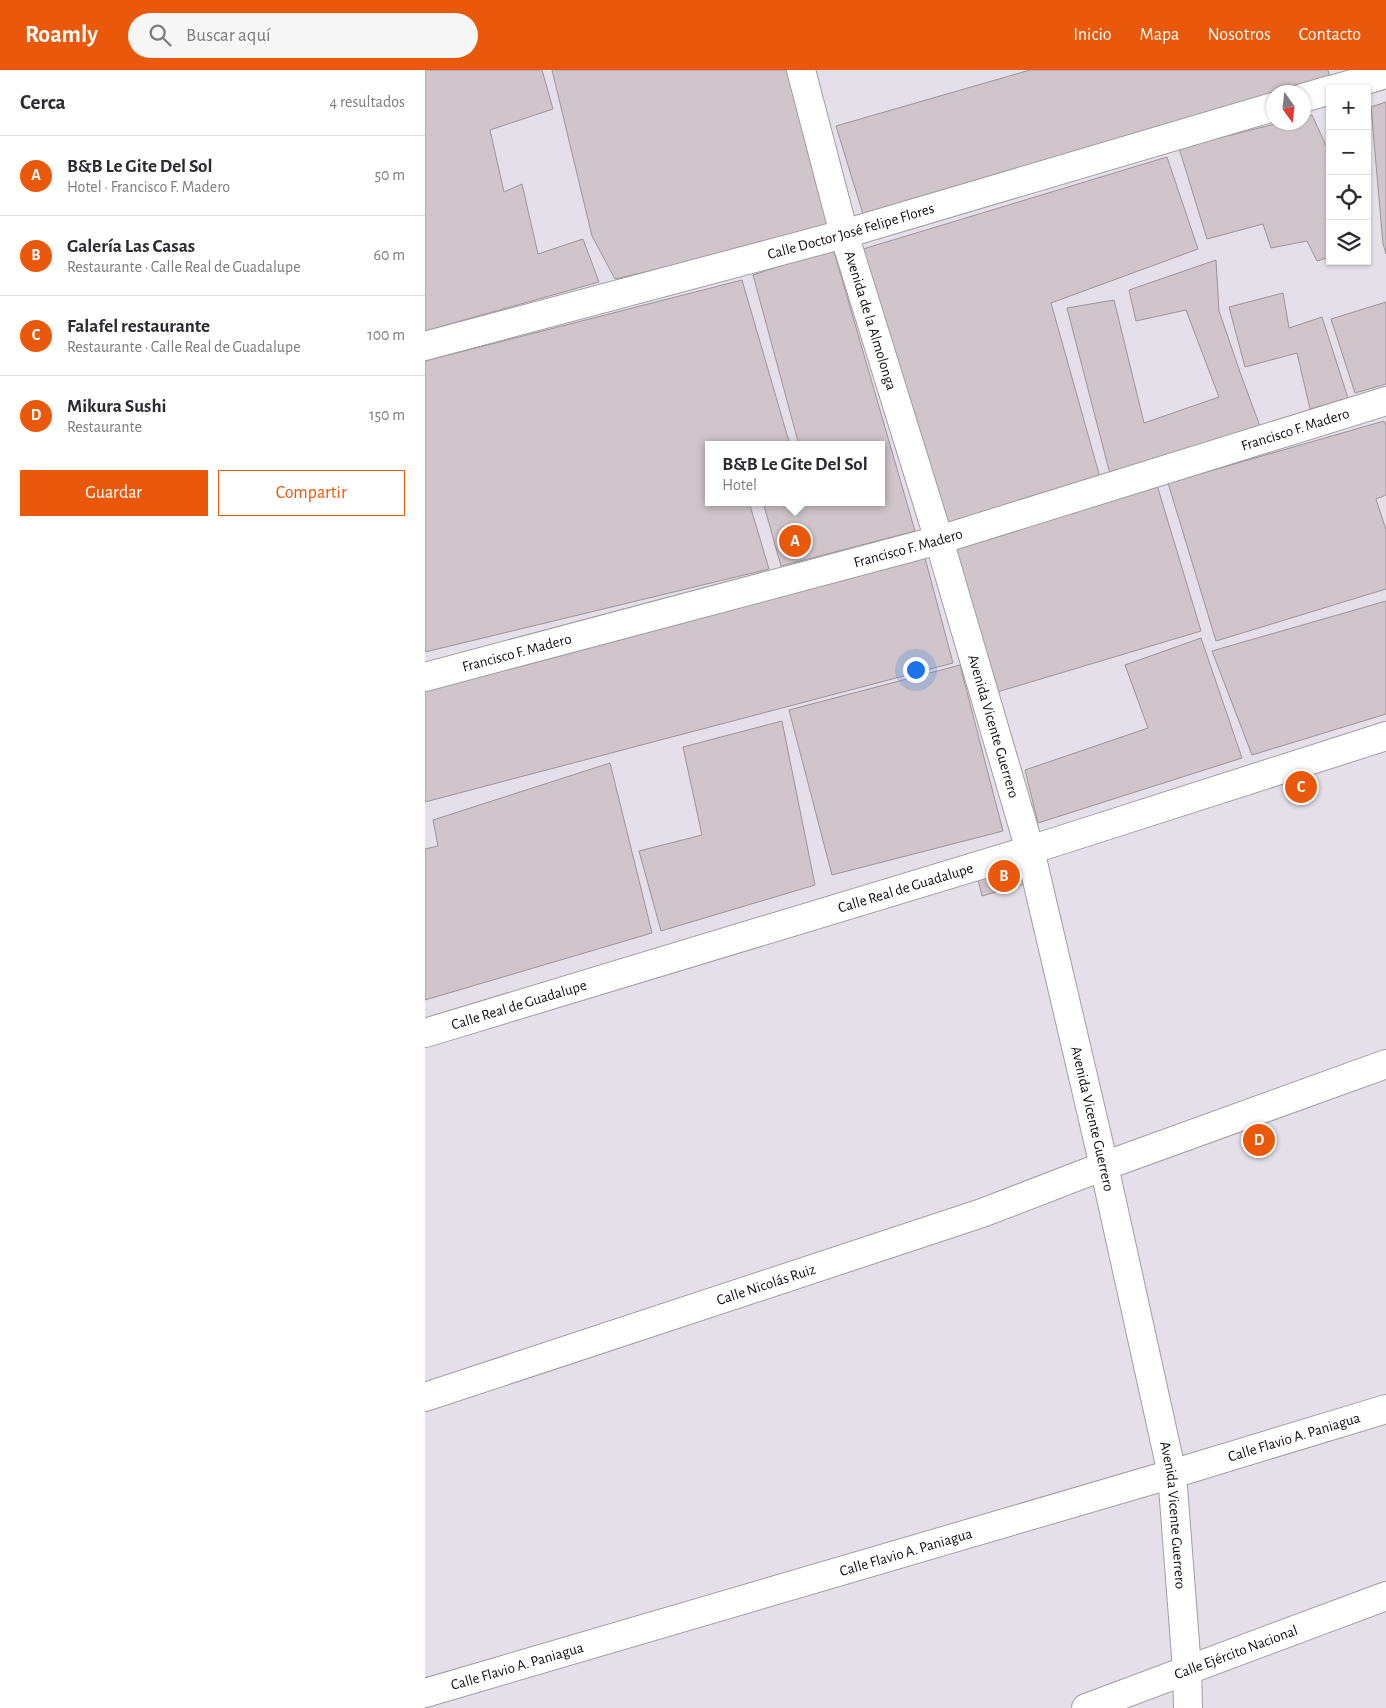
<!DOCTYPE html>
<html lang="es">
<meta charset="utf-8">
<style>
:root{--surface:#fff;--page:#f7f7f7;--text:#2b2b33;--muted:#7c7c81;--line:#e1e1e2;--accent:#ea580c}
body{margin:0;font-family:"Alegreya Sans",sans-serif;background:var(--page);color:var(--text)}
.controls{position:absolute;right:15px;top:15px;display:grid;overflow:hidden;border-radius:0px;box-shadow:0 1px 4px #0004}
.controls button{width:45px;height:45px;display:grid;place-items:center;padding:0;border:0;border-bottom:1px solid var(--line);background:var(--surface);color:var(--text);font:25px sans-serif}
.compass{position:absolute;left:841px;top:15px;width:45px;height:45px;border-radius:50%;background:var(--surface);box-shadow:0 1px 4px #0004;rotate:165deg}
.you{position:absolute;left:490px;top:599px;width:18px;height:18px;margin:-12px;border:4px solid #fff;border-radius:50%;background:#1a73e8;box-shadow:0 0 0 8px #1a73e833}
.badge{display:grid;place-items:center;width:32px;height:32px;border-radius:50%;background:var(--accent);color:#fff;font-size:16px;font-weight:700}
.pin{position:absolute;translate:-50% -50%;border:2px solid #fff;box-shadow:0 1px 5px #0006}
.popup{position:absolute;left:280px;top:371px;width:180px;height:65px;box-sizing:border-box;display:grid;place-content:center;border-radius:0px;background:var(--surface);filter:drop-shadow(0 1px 4px #0005);font-size:16px;white-space:nowrap;color:var(--muted)}
.popup b{font-size:19px;color:var(--text)}
.popup::after{content:'';position:absolute;left:50%;top:100%;margin-left:-10px;border:10px solid transparent;border-top-color:var(--surface)}
.list{margin:0;padding:0;list-style:none}
h2{display:flex;justify-content:space-between;align-items:center;height:65px;margin:0;padding:0 20px;font-size:21px}
h2 small{font-size:16px;font-weight:400;color:var(--muted)}
.list li{display:grid;grid-template-columns:32px 1fr auto;gap:15px;align-items:center;box-sizing:border-box;height:80px;padding:0 20px;border-top:1px solid var(--line)}
.list b{display:block;font-size:19px;white-space:nowrap}
.list p{margin:0;font-size:16px;white-space:nowrap;color:var(--muted)}
.list em{font-size:16px;font-style:normal;color:var(--muted)}
.actions{display:flex;gap:10px;padding:15px 20px}
.actions a{flex:1;padding:11px 0;border:1px solid var(--accent);border-radius:0px;text-align:center;font-size:18px;color:var(--accent)}
.actions .main{background:var(--accent);color:#fff}
.icon{flex:none;width:28px;height:28px;fill:none;stroke:currentColor;stroke-width:2;stroke-linecap:round;stroke-linejoin:round}
.map{position:relative;flex:none;width:961px;height:1638px;overflow:hidden}
header{display:flex;align-items:center;gap:30px;box-sizing:border-box;height:70px;padding:0 25px;background:var(--accent);color:#fff}
header strong{font-size:24px}
nav{display:flex;gap:28px;margin-inline-start:auto;font-size:18px}
.search{width:350px;height:45px;background:var(--page);display:flex;align-items:center;gap:12px;box-sizing:border-box;padding:0 18px;border-radius:28px;color:var(--muted);font-size:19px}
main{display:flex}
aside{flex:1;background:var(--surface)}
.map>svg:first-child{display:block}
</style>
<header>
<strong>Roamly</strong>
<div class="search"><svg class="icon" aria-label="search" viewBox="0 0 24 24"><circle cx="10" cy="10" r="6"/><path d="M15 15l6 6"/></svg>Buscar aquí</div>
<nav><a>Inicio</a><a>Mapa</a><a>Nosotros</a><a>Contacto</a></nav>
</header>
<main>
<aside>
<h2>Cerca<small>4 resultados</small></h2>
<ul class="list">
<li><span class="badge">A</span><div><b>B&amp;B Le Gite Del Sol</b><p>Hotel · Francisco F. Madero</p></div><em>50 m</em></li>
<li><span class="badge">B</span><div><b>Galería Las Casas</b><p>Restaurante · Calle Real de Guadalupe</p></div><em>60 m</em></li>
<li><span class="badge">C</span><div><b>Falafel restaurante</b><p>Restaurante · Calle Real de Guadalupe</p></div><em>100 m</em></li>
<li><span class="badge">D</span><div><b>Mikura Sushi</b><p>Restaurante</p></div><em>150 m</em></li>
</ul>
<div class="actions"><a class="main">Guardar</a><a>Compartir</a></div>
</aside>
<div class="map">
<svg width="961" height="1638" viewBox="0 0 961 1638">
<rect width="100%" height="100%" fill="#e4dfe8"/>
<!-- building -->
<path fill="#cfc5cb" stroke="#9d949a" d="M0 0H117L128 39 65 60 79 122 97 114 113 184 158 169 174 212 0 261Z
M127 0H366L409 158 190 209 167 166Z
M605 0H903L905 8 856 22H848V25L438 144 411 56Z
M961 32V184L958 174 946 37Z
M887 45 905 84V187L892 191 882 171 846 178 838 154 782 169 754 78 858 52H878V47Z
M742 87 773 179 626 233 676 411 519 458 435 180Z
M408 178 490 461 356 496 338 432H456V375H374L328 205Z
M791 190 794 241 816 305 836 359 685 404 642 238 689 230 719 353 794 327 761 240 711 251 704 220Z
M317 210 365 375H284V432H324L344 499 0 582V291Z
M858 223 864 258 897 247 923 328 885 339 872 283 820 297 804 237Z
M961 232V314L930 323 906 249Z
M959 351 961 355V425L951 429 961 460V519L791 571 743 413Z
M732 415 776 561 569 623 526 477Z
M500 488 528 593 0 732V620Z
M961 531V644L827 685 787 581Z
M776 568 817 688 613 753 600 700 723 658 700 595Z
M535 595 578 761 407 805 364 640Z
M357 651 390 815 236 861 214 781 277 765 258 677Z
M185 693 227 863 0 930V779L13 776 8 750Z
M600 788 607 812 557 826 551 801Z"/>
<g fill="none" stroke-linecap="round" stroke-linejoin="round">
<defs>
<g id="minor">
<path id="s1" d="M376 0 419 164 514 470 605 780 679 1096 747 1404 762 1599 763 1638"/>
<path d="M910 19 961 4"/>
<path d="M878 28 905 20"/>
<path id="s2" d="M0 276 419 164 848 37"/>
<path id="s3" d="M0 607 514 470 961 331"/>
<path id="s4" d="M0 963 605 780 961 666"/>
<path id="s5" d="M661 1638 961 1526"/>
</g>
<g id="tertiary">
<path id="s6" d="M0 1327 557 1143 679 1096 961 994"/>
<path id="s7" d="M0 1623 747 1404 961 1339"/>
</g>
</defs>
<!-- minor casing -->
<use href="#minor" stroke="#a29da5" stroke-width="30"/>
<!-- tertiary casing -->
<use href="#tertiary" stroke="#a29da5" stroke-width="30"/>
<!-- minor -->
<use href="#minor" stroke="#fff" stroke-width="28"/>
<!-- tertiary -->
<use href="#tertiary" stroke="#fff" stroke-width="28"/>
</g>
<g text-anchor="middle" dominant-baseline="central" stroke-width="5" stroke-linejoin="round" paint-order="stroke">
<!-- street labels -->
<g font-size="15" fill="#0e0c0f" stroke="#e4dfe8">
<text stroke="none"><textPath href="#s2" startOffset="441">Calle Doctor José Felipe Flores</textPath></text>
<text stroke="none"><textPath href="#s1" startOffset="260">Avenida de la Almolonga</textPath></text>
<text stroke="none"><textPath href="#s3" startOffset="905">Francisco F. Madero</textPath></text>
<text stroke="none"><textPath href="#s3" startOffset="500">Francisco F. Madero</textPath></text>
<text stroke="none"><textPath href="#s3" startOffset="95">Francisco F. Madero</textPath></text>
<text stroke="none"><textPath href="#s1" startOffset="684">Avenida Vicente Guerrero</textPath></text>
<text stroke="none"><textPath href="#s4" startOffset="502">Calle Real de Guadalupe</textPath></text>
<text stroke="none"><textPath href="#s4" startOffset="98">Calle Real de Guadalupe</textPath></text>
<text stroke="none"><textPath href="#s1" startOffset="1089">Avenida Vicente Guerrero</textPath></text>
<text stroke="none"><textPath href="#s6" startOffset="359">Calle Nicolás Ruiz</textPath></text>
<text stroke="none"><textPath href="#s7" startOffset="906">Calle Flavio A. Paniagua</textPath></text>
<text stroke="none"><textPath href="#s1" startOffset="1494">Avenida Vicente Guerrero</textPath></text>
<text stroke="none"><textPath href="#s7" startOffset="501">Calle Flavio A. Paniagua</textPath></text>
<text stroke="none"><textPath href="#s5" startOffset="160">Calle Ejército Nacional</textPath></text>
<text stroke="none"><textPath href="#s7" startOffset="96">Calle Flavio A. Paniagua</textPath></text>
</g>
</g>
</svg>
<div class="controls">
<button>+</button>
<button>−</button>
<button><svg class="icon" aria-label="locate" viewBox="0 0 24 24"><circle cx="12" cy="12" r="6"/><path d="M12 2v4M12 18v4M2 12h4M18 12h4"/></svg></button>
<button><svg class="icon" aria-label="layers" viewBox="0 0 24 24"><path d="M12 4l9 5-9 5-9-5zM3 14l9 5 9-5"/></svg></button>
</div>
<svg class="compass" viewBox="-18 -18 36 36"><path d="M0-13l5 13h-10z" fill="#e53935"/><path d="M0 13l5-13h-10z" fill="#7c7c81"/></svg>
<div class="you"></div>
<div class="pin badge" style="left:370px;top:471px">A</div>
<div class="popup"><b>B&amp;B Le Gite Del Sol</b>Hotel</div>
<div class="pin badge" style="left:579px;top:806px">B</div>
<div class="pin badge" style="left:876px;top:717px">C</div>
<div class="pin badge" style="left:834px;top:1070px">D</div>
</div>
</main>
